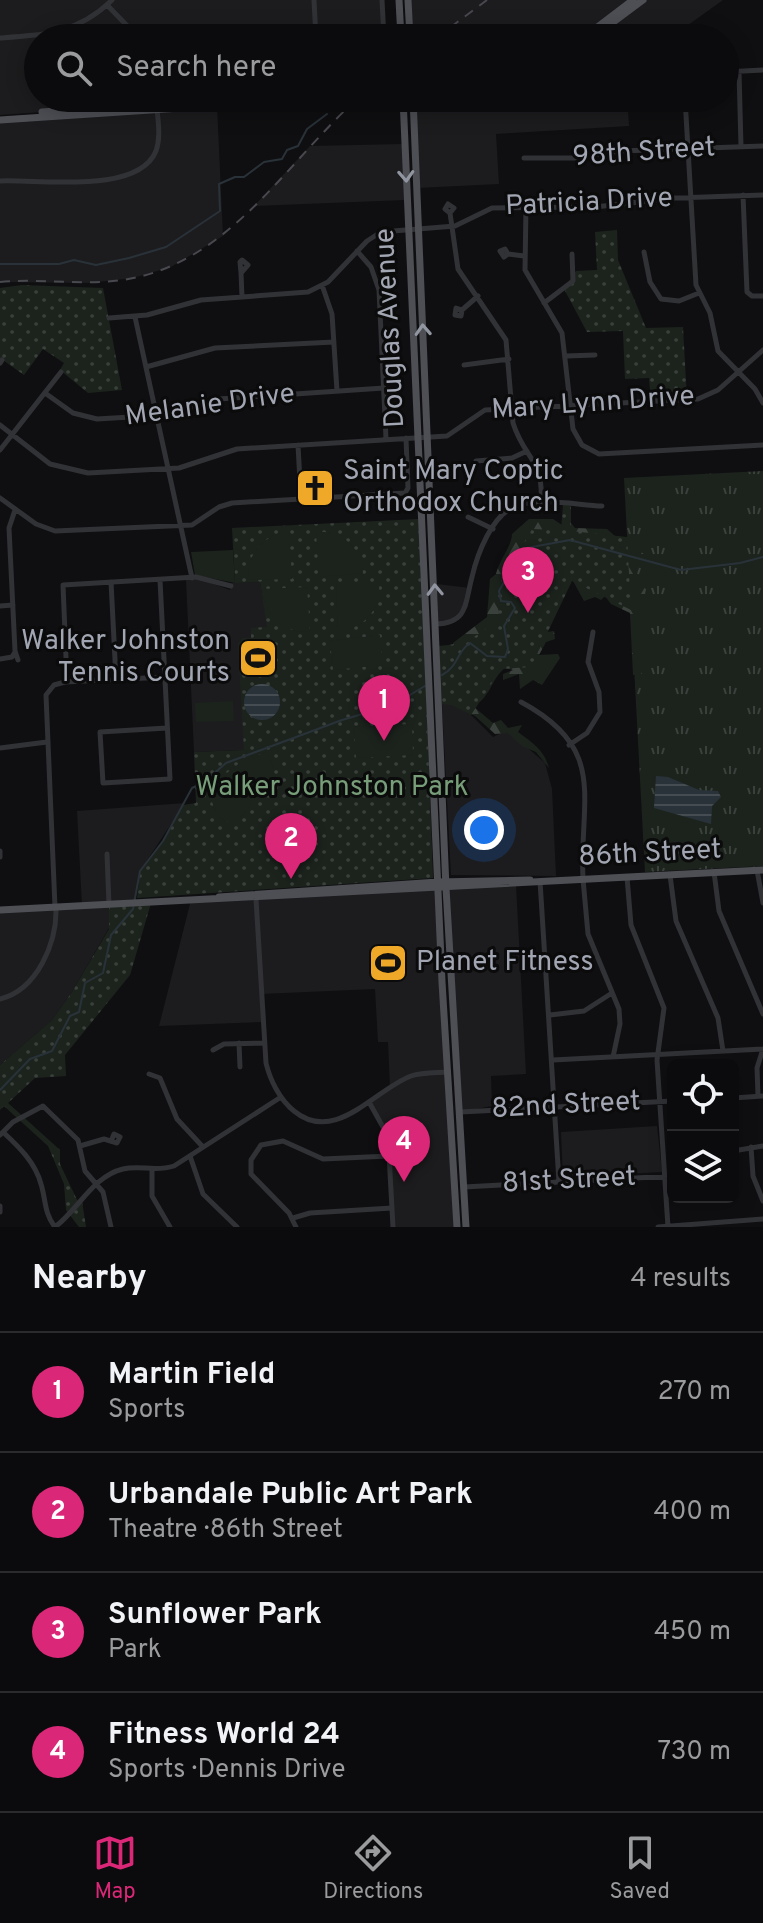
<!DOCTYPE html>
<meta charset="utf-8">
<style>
:root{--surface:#0b0b0d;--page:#19191b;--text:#f1f3f6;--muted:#9a9b9d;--line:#2b2b2e;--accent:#db2777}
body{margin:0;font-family:Overpass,sans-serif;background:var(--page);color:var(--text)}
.controls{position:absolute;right:24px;bottom:24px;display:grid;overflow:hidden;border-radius:12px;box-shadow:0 4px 20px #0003}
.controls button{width:72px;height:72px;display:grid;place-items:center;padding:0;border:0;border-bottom:2px solid var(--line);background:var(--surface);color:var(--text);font:40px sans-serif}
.you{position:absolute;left:484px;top:830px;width:28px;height:28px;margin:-20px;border:6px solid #fff;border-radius:50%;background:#1a73e8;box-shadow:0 0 0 12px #1a73e833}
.badge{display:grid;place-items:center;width:52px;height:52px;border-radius:50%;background:var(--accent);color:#fff;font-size:26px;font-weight:700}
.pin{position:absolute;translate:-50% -66px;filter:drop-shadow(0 2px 4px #0008)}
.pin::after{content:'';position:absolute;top:42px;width:28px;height:24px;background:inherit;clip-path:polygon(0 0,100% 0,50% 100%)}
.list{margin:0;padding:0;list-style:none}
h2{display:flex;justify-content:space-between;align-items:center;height:104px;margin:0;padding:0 32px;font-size:34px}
h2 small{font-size:26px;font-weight:400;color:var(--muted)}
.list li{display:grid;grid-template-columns:52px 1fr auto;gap:24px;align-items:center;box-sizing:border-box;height:120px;padding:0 32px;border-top:2px solid var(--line)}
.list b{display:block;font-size:30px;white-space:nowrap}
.list p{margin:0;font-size:26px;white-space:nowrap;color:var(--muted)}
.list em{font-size:26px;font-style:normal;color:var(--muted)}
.icon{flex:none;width:44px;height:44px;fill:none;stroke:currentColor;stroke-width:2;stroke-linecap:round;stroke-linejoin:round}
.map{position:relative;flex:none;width:763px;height:1227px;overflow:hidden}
.search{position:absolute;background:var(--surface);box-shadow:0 4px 20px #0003;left:24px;right:24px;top:24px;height:88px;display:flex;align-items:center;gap:20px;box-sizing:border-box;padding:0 28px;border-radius:44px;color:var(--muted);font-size:30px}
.sheet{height:584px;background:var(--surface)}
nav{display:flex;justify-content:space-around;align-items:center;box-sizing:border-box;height:112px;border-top:2px solid var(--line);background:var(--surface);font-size:22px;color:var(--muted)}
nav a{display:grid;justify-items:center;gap:4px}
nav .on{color:var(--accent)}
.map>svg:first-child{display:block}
</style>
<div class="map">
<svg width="763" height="1227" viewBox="0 0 763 1227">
<defs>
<pattern id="grass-tufts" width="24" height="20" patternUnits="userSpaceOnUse" patternTransform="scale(2)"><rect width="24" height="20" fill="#1c231d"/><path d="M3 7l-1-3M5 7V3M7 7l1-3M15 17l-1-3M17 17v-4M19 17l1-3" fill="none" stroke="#3a403b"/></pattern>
<pattern id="forest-firs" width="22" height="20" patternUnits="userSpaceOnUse" patternTransform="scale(2)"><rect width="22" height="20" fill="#1c231d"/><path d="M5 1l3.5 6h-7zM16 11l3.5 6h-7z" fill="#3a403b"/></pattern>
<pattern id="park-dots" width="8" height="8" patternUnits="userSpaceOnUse" patternTransform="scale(2)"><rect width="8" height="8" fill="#1c231d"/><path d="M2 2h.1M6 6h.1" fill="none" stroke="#3a403b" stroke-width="1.8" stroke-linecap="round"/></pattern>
<pattern id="water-rules" width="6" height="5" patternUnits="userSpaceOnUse" patternTransform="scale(2)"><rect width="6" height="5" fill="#293239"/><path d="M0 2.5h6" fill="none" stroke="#454d53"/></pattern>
</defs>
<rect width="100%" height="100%" fill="#0f0f11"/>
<!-- built -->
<path fill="#1c1c1e" d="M0 0H382L384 38H38V98H236L0 115Z
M408 0H633L582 38H410Z
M643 0H723L670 38H592Z
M413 98H657L658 107 628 110 629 126 496 134 499 184 417 188Z
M217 105 223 236 171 267 133 278 89 283 0 282V120Z
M403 144 405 200 254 206 310 146Z
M200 579 230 590 231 583 260 582 268 627 251 638 244 750 194 752 186 580Z
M437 584 470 588 468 607 461 616 438 624Z
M442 704H452L471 715 493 737 507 730 545 763 552 789 556 876 451 875Z
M185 803 140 871 135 903 109 905V928L72 992 52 1020 0 1065V910L82 906 77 811Z
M516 885 526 1074 491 1076 492 1106 460 1112 446 888Z
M438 889 457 1227H393L388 1139 369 1103 390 1088 388 1042H378L375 989 261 994 262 1022 159 1026 191 900Z
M657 1126 662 1172 563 1177 561 1132Z"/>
<!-- grass -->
<path fill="url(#grass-tufts)" d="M763 471V866L645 872 624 478Z"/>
<!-- forest -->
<path fill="url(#forest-firs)" d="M567 518 575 528 607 529 616 537H633L637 551 643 553 644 557H635L637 584 646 589 644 599 650 600 653 605 643 613 641 634 649 637 647 644 651 654 649 658 643 655 639 664 642 674 633 675 630 613 611 604 605 596 601 600 595 597 584 601 572 579 547 632 554 631 555 639 546 642 539 655 558 654 560 658 542 685 533 680 520 689 519 674 503 680V674L513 670 505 668C490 680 490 699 473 706L493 723 501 720 508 728 522 725 518 732C534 744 544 750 549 768L536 752 522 746 508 733 495 734 475 716 453 705V643L487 617 490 579 496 574C499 560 512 546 512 534L529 519H553L562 525Z"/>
<!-- park -->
<path fill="url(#park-dots)" d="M617 230 618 260 646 328 683 327 687 400 651 402 649 378 625 379 623 331 587 332 564 289 576 271 597 270 595 232Z
M22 285 103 288 122 390 88 393 60 370 64 363 43 349 24 375 0 358V288Z
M563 505H571V531L627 537 631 610 572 581 531 667 501 669 471 715 452 705 442 704 439 646C465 644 480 636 499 617L497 588 532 529 561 530Z
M420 519 433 878 137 898 140 871 163 841 183 805 196 803 194 752 244 750 238 644 243 638H251V628L267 627 260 582 235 583 232 528Z
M151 903 130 975 65 1055 66 1076 35 1078 8 1103 60 1150V1164L79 1204 82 1201 86 1227H79L66 1210 64 1184 48 1146 4 1106 0 1110V1065L52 1020 72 992 109 929V905Z"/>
<!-- garden -->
<path fill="#1c231d" d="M289 532 292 579 249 580C245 555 264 534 289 532Z
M316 532C342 530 361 548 363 573L319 577Z
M233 550 235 583 195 575 191 552Z
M336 584H379C381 610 364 629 338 631Z
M307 587 310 632C283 633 265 615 262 589Z
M380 635 383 665 333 670 330 641Z
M275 642 276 672 241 674 239 643Z
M233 701 234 721 196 722 195 703Z
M412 724 413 755 356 758 354 727Z
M266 752 274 769 273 779 256 786 248 809 236 822H228L217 816 211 799 215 782 241 762Z"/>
<!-- water -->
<path fill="url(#water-rules)" d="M244 702a18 18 0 1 1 36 0a18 18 0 1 1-36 0Z
M656 776 668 777 699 790 718 791 721 797 712 806 711 824 654 808Z"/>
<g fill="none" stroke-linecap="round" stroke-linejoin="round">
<!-- stream -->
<path stroke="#293239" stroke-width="2" d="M0 264H59L74 260 96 265 129 258 166 247 220 211 219 184 235 177H244L264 162 282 159 287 150 298 146 307 129 327 114
M442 675C458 667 457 651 470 643L487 656 505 657 508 649 504 626 515 608 511 602 501 601 499 591 508 575 511 557 521 549 570 540 681 570 740 563 763 557
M0 1090 30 1059 52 1051 70 1016 79 1012 85 983 103 973 111 935 133 909 140 871 163 841 192 788 203 783 226 763 342 720 393 705 425 686"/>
<!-- minor -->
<path stroke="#313236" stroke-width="5" d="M314 0 316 38
M382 0 384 38
M107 5 139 38
M0 38C44 35 79 33 112 0
M739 71 741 147
M725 72 763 70
M685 98 696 285 710 313 718 351 755 389 763 403
M524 158H574L620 151 763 146
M0 181C40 179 138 195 156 151 161 137 158 122 157 108
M743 195 747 292 752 296H763
M526 206 525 270 562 333 573 429 582 445 599 454 763 445
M450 213 445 209 448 204 454 208 450 213 458 269 506 340 513 423C525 461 544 457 541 504
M357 251 371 267 379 290 386 439
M644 252 650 282 661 299 679 301 699 293
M508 254 505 249 500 251 504 257 508 254 524 256
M242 260 248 265 241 273 240 262Z
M241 273 242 297
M322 285 332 314 337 391
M544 303 573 281 572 254
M462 310 456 308 455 315 461 316 462 310 478 296
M135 317 192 578
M109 318 147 315 201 300 308 292 328 282 367 241 381 232 455 226 492 208 595 207 675 198 763 195
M566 356 595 355
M0 363 2 360
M464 365 509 359
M146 367 215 348 334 342
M45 393 73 413 97 419 164 415 219 399 384 388
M0 425 50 464 88 473 179 468 237 449 447 436 485 410 698 399 718 390 763 350
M298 445 301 500
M0 450 61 372
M476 461 512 458 527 451
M0 498 36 524 55 531 192 525 219 507 232 503 405 493 408 488 406 438
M15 510 9 528 15 651 18 660
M468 517 493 529
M160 580 170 779 103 783 100 732 167 728
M111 582 116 679
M0 606 13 605
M436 624C469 623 465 602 472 577 477 555 492 514 516 506 540 497 577 505 602 506
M0 659 12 657 15 652
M67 682 63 585 196 577 231 586
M521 702C609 749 579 799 583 879
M569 745 587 733 600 712 599 692 588 662 593 632
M0 748 47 742
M0 851V857
M107 854 109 905
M757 870 763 903
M714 872 719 911 763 1014
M670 875 676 921 718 1018 723 1051
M627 877 631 925 664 1008 657 1060 668 1227
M583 879 588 934 619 1009 620 1024 613 1057
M540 881 559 1182
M256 899 266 1063C270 1080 280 1100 294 1111 335 1145 374 1090 411 1076 423 1072 436 1073 448 1072
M55 907 46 695 54 685 65 682 166 677
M0 999C37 990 57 943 56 908
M550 1015 584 1011 612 993
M239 1043 240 1067
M213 1050 224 1044 264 1043
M553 1060 763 1049
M149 1074 160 1078 177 1119 203 1147
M758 1096 757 1068 763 1049
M733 1098 763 1096
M369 1102 388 1136 393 1227
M460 1112 673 1101
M3 1132C19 1147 35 1162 41 1184 46 1200 44 1213 55 1227 78 1210 93 1176 123 1169 140 1165 156 1172 174 1166L281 1097
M0 1135 13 1122 43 1106 78 1140 85 1171 103 1192 111 1227
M80 1146 104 1139 117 1143 120 1137 114 1134 112 1139
M751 1147 753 1176 763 1201
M733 1151 763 1146
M190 1156 203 1194 237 1227
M152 1170V1196L170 1227
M464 1187 673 1176
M0 1206V1212
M293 1218 310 1213 392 1208
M296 1227 289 1213 251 1174V1160L261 1145 283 1141 323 1159 389 1156
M658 1227 763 1219"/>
<!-- major -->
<path stroke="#4d4f55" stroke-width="7" d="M399 0 401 38
M408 0 410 38
M583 38 633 0
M592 38 643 0
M403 98 442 982 457 1227
M413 98 446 888 466 1227
M42 112 236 98
M0 120 333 98
M219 897 438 882 530 880
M0 910 763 870"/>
<!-- rail -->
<path stroke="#48494f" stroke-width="2" stroke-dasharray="10 8" stroke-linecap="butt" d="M436 38 487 0
M0 282C41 278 81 286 122 280 228 265 284 165 358 98"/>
</g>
<!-- one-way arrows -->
<defs><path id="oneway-chevron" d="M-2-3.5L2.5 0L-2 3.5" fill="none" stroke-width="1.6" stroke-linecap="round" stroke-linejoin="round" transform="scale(2)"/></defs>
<g stroke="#90959f">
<use href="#oneway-chevron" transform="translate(406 176) rotate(87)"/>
<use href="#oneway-chevron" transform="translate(423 330) rotate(-93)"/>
<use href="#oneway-chevron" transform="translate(435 590) rotate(-92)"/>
</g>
<!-- icons -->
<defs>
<symbol id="church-square" viewBox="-11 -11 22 22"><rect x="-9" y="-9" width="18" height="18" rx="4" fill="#f0a828" stroke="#0b0b0c"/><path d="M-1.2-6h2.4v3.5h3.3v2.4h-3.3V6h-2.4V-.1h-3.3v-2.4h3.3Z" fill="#111"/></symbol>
<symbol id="stadium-square" viewBox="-11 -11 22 22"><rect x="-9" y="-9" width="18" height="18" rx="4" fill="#f0a828" stroke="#0b0b0c"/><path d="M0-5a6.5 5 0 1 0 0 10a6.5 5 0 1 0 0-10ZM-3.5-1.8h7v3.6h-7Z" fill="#111"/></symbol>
</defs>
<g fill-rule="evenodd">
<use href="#church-square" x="293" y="466" width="44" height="44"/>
<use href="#stadium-square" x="236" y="636" width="44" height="44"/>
<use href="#stadium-square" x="366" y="941" width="44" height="44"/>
</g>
<g text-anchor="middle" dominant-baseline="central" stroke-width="6" stroke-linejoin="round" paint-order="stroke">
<!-- street labels -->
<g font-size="28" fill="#a1a6b2" stroke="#0b0b0c">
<text transform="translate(644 153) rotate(-4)">98th Street</text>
<text transform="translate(589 203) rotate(-3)">Patricia Drive</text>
<text transform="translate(391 328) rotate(-93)">Douglas Avenue</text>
<text transform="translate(593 404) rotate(-4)">Mary Lynn Drive</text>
<text transform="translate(210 406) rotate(-8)">Melanie Drive</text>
<text transform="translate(650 854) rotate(-3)">86th Street</text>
<text transform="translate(566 1106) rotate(-3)">82nd Street</text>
<text transform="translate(569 1181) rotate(-3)">81st Street</text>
</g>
<!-- poi labels -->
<g font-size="28" fill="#a1a6b2" stroke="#0b0b0c" text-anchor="start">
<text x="343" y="472">Saint Mary Coptic<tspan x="343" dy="32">Orthodox Church</tspan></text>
<text x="230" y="642" text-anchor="end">Walker Johnston<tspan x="230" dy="32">Tennis Courts</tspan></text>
<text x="416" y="963">Planet Fitness</text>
</g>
<!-- park labels -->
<g font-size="28" fill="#779d79" stroke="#0b0b0c">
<text x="332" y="788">Walker Johnston Park</text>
</g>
</g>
</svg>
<div class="controls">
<button><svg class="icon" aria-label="locate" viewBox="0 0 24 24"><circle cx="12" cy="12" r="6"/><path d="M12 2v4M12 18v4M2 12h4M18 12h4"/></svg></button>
<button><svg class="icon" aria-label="layers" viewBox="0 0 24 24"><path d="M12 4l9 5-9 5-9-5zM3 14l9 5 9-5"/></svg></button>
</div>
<div class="you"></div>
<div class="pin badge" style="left:384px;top:741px">1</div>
<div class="pin badge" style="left:291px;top:879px">2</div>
<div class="pin badge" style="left:528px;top:613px">3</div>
<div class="pin badge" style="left:404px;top:1182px">4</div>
<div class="search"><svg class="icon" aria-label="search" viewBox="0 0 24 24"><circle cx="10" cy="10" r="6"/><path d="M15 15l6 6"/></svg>Search here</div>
</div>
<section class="sheet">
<h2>Nearby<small>4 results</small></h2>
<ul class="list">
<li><span class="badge">1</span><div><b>Martin Field</b><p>Sports</p></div><em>270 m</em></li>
<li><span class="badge">2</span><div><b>Urbandale Public Art Park</b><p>Theatre · 86th Street</p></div><em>400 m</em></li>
<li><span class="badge">3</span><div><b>Sunflower Park</b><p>Park</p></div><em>450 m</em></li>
<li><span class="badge">4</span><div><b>Fitness World 24</b><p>Sports · Dennis Drive</p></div><em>730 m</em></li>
</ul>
</section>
<nav>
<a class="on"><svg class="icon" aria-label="map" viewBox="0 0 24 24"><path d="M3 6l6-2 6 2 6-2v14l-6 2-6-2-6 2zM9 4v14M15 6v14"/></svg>Map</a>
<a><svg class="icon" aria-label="directions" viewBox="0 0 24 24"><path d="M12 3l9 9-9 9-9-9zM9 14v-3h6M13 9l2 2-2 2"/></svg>Directions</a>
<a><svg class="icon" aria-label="saved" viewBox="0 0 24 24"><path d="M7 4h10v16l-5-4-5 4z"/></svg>Saved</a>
</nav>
